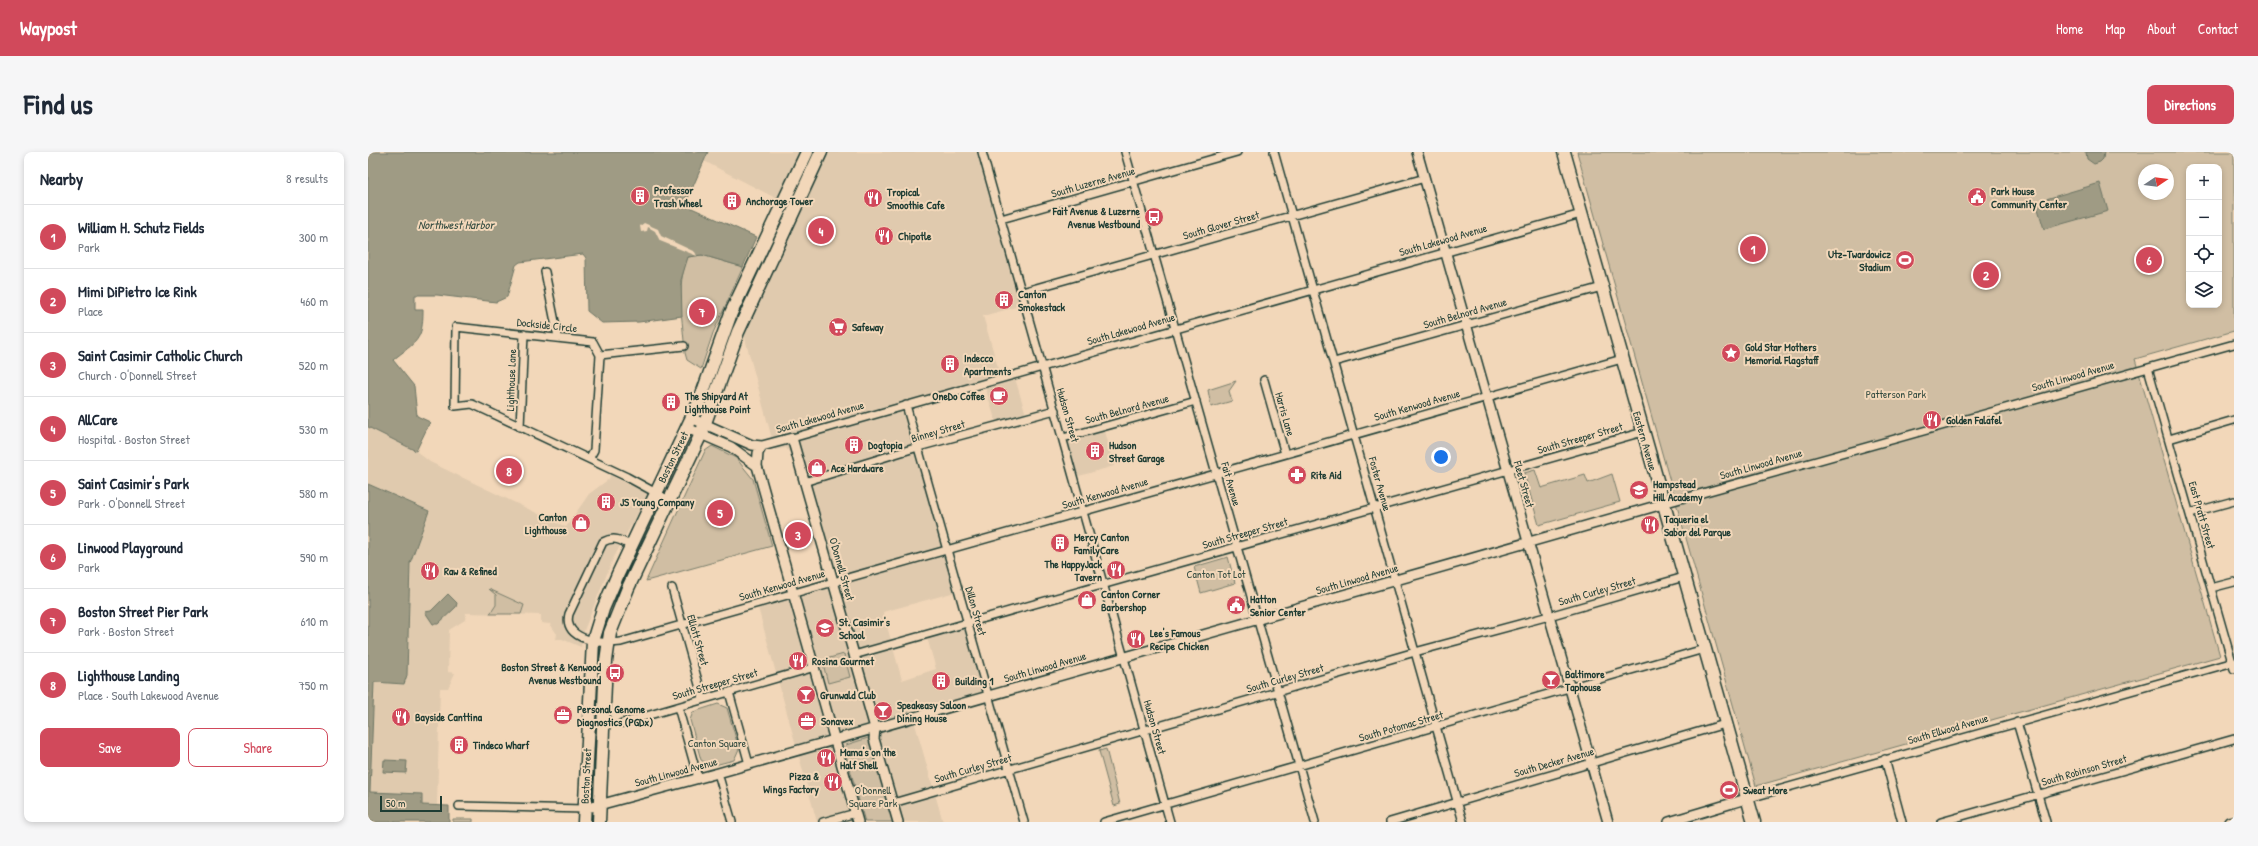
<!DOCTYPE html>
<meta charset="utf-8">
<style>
:root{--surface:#fff;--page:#f6f6f7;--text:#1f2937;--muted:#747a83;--line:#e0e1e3;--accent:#d1495b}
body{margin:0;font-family:"Patrick Hand",sans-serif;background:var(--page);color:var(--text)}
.controls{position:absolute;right:12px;top:12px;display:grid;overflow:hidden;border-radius:8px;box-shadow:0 2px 6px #0003}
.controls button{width:36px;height:36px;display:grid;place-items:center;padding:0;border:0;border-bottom:1px solid var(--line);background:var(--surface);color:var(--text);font:20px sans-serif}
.compass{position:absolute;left:1770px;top:12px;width:36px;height:36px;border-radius:50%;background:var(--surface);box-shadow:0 2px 6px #0003;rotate:77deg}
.scale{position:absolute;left:12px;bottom:10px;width:62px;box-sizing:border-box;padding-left:4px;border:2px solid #1f3d34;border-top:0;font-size:11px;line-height:14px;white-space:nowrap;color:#1f3d34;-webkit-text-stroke:3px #f2d7b9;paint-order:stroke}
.you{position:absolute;left:1073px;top:305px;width:14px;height:14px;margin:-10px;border:3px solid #fff;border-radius:50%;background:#1a73e8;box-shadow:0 0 0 6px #1a73e833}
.badge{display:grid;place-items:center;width:26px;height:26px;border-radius:50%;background:var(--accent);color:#fff;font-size:13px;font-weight:700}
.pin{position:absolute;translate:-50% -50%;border:2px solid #fff;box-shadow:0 1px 4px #0006}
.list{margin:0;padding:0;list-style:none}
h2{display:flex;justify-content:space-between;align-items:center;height:52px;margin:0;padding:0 16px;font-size:17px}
h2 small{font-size:13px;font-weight:400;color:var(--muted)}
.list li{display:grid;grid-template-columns:26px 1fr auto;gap:12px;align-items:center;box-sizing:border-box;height:64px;padding:0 16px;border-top:1px solid var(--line)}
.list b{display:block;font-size:15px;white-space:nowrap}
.list p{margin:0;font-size:13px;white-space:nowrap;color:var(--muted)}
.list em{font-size:13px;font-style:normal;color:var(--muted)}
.actions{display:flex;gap:8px;padding:12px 16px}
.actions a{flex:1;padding:9px 0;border:1px solid var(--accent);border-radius:8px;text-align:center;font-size:14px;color:var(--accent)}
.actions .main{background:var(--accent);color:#fff}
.icon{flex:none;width:22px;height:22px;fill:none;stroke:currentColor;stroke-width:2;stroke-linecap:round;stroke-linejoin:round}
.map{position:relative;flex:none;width:1866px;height:670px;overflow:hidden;border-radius:8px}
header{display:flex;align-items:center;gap:24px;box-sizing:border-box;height:56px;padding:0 20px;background:var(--accent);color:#fff}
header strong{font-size:19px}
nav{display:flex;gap:22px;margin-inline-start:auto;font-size:14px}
.intro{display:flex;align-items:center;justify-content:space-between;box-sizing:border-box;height:96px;padding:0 24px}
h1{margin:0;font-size:28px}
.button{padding:10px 18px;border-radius:8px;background:var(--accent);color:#fff;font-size:14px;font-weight:700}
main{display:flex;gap:24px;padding:0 24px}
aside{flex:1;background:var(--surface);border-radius:8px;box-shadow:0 2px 6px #0003}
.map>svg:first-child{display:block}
</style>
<header>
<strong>Waypost</strong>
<nav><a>Home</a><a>Map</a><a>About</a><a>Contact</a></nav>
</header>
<div class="intro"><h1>Find us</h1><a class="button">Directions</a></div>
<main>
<aside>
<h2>Nearby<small>8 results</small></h2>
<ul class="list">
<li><span class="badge">1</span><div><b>William H. Schutz Fields</b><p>Park</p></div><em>300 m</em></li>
<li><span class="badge">2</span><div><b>Mimi DiPietro Ice Rink</b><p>Place</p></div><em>460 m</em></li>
<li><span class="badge">3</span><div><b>Saint Casimir Catholic Church</b><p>Church · O'Donnell Street</p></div><em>520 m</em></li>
<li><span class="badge">4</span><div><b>AllCare</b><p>Hospital · Boston Street</p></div><em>530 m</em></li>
<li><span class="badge">5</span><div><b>Saint Casimir's Park</b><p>Park · O'Donnell Street</p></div><em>580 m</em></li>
<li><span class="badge">6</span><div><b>Linwood Playground</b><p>Park</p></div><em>590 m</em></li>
<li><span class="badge">7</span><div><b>Boston Street Pier Park</b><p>Park · Boston Street</p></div><em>610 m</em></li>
<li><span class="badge">8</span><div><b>Lighthouse Landing</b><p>Place · South Lakewood Avenue</p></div><em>750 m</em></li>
</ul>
<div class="actions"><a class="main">Save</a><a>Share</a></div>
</aside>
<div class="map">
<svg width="1866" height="670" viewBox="0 0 1866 670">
<rect width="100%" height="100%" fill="#f2d7b9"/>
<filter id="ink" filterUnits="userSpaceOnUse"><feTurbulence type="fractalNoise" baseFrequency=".025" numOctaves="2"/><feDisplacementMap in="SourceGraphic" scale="8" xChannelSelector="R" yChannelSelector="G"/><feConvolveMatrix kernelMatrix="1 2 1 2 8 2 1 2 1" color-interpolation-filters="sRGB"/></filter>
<g filter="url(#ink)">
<!-- built -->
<path fill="#e0caae" d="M340 0H612L655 153 615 164 633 226 646 223 659 266 629 274 616 231 537 253 591 439 515 460 534 528 568 517 558 482 600 471 620 544 545 565 575 670H449L389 452 460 433 423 302 418 296 407 298 372 168 403 91 421 53 336 9Z
M0 275 48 299 62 310 198 375 221 342 241 327 242 323 280 342 245 407 217 476 213 495 194 487H188L189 482 182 472 173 471V463L98 461 97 468 81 478 80 520 87 521 80 536H72L69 654 54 653V642L2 640 6 530 36 532 39 523 42 411 60 359 0 332Z
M736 275 746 314 704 326 691 287Z"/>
<!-- green -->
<path fill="#d0bea3" stroke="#787e6c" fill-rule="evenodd" d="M1209 0H1866V179L1767 207 1852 504 1388 634ZM1821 15H1851V153H1821ZM1776 18H1800V42H1776Z
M334 103 375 115 345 181 333 217 319 208 317 201C315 169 307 134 320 105Z
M868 229 861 239 864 249 843 255 840 238Z
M344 294 368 306 385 327 404 394 278 429 337 299Z
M1167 318 1173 336 1217 323 1220 331 1244 322 1252 350 1171 373 1156 321Z
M860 405 867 431 833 441 826 415Z
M121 437 156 453 153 462H122L128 453V443Z
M476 502 482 525 460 531 454 508Z
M350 552 359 556 371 597 366 608 343 614 333 608 322 568 325 560Z
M500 586 504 588 528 670H497L476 596 478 593Z
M738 597 752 652 746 654 731 599Z
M85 667H105V670H85Z"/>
<!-- water -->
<path fill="#9f9b84" stroke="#6c7564" d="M0 0H340L317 53 388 85 375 115 334 103 320 105 313 128 314 164 271 170 234 171 219 159 218 106 215 102 152 110 148 113 139 145 128 150 69 143H47V158H55C55 190 48 189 25 208L46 234 49 264 62 270 48 299 0 275Z
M1718 0H1736L1735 7 1732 10 1726 12 1719 7Z
M1732 31 1740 59 1676 77 1668 50Z
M0 332 61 359 42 411 39 523 36 532 6 530 2 640 54 642V653L81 654V670H0Z
M80 442 89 451 88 455 70 472H65L57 460 63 459Z
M16 608 39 609 38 621 15 620Z"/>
<!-- pier -->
<path fill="#f2d7b9" d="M276 71 290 77 293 84 327 100 329 104 292 89 287 79 280 75 279 79 273 80 272 74Z"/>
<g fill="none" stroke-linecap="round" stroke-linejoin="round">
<defs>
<path id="minor" d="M614 0 802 670
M757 0 947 670
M906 0 1095 670
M633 67 869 0
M177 120 190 185
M654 140 1057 26
M232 203 316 194
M966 210 1234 135
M1780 216 1866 517
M896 228 917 302
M538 253 656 670
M152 275 156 182
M424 286 1213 62
M695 286 828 249
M1801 287 1866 268
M221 307 226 298 232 203 225 190 88 175 87 254 104 252 117 258 259 325 301 348
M436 330 550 295 687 258
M1295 352 1866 192
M1822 361 1866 349
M263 394C253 388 246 384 235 390L201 462C194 489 236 492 253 490L1254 207
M304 436 335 547
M1843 436 1866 430
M486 503 1275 280
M361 540 381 612
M310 555 330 626
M1649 570 1678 670
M254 571 447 515
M1517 607 1534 670
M350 621 364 670
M1378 647 1866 510
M525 651 1047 500 1181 464 1316 425
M91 654 216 657
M455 670 488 661
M736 670 1336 497
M1022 670 1357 572
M1573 670 1866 587"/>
<path id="tertiary" d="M1049 0 1240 670
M323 266 384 293 394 294 424 286 507 576 506 587 530 670
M319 276 363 295 389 314
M394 294 390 301 389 314 490 670
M216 657 350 621 1295 352
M1301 670 1378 647
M1861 670 1866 669"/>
<path id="primary" d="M1196 0 1386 670
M216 670 225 489 235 457 250 422 332 248 363 161 439 0
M231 670 238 509 242 481 260 436 333 282 370 180 453 0"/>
</defs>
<!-- minor casing -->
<use href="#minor" stroke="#1f3d34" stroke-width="10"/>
<!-- tertiary casing -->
<use href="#tertiary" stroke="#1f3d34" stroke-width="12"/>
<!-- primary casing -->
<use href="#primary" stroke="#1f3d34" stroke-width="15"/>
<!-- minor -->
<use href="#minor" stroke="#f2d7b9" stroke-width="7"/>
<!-- tertiary -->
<use href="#tertiary" stroke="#f2d7b9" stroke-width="9"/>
<!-- primary -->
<use href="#primary" stroke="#f2d7b9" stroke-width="12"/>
</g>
</g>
<!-- icons -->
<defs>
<symbol id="building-disc" viewBox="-11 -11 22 22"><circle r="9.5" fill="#d1495b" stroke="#f2d7b9"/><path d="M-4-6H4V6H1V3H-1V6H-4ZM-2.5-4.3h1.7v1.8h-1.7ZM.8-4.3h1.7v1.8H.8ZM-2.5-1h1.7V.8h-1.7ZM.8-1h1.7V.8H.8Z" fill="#fff"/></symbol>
<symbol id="civic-disc" viewBox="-11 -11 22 22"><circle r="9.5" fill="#d1495b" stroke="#f2d7b9"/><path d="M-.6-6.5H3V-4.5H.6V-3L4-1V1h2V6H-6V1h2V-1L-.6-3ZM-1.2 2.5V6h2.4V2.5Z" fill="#fff"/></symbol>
<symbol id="restaurant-disc" viewBox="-11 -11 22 22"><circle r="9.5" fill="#d1495b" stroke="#f2d7b9"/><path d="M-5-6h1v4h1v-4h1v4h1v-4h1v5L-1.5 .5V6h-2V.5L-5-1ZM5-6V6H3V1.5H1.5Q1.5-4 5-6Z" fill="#fff"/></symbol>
<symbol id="bus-disc" viewBox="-11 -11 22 22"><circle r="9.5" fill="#d1495b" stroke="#f2d7b9"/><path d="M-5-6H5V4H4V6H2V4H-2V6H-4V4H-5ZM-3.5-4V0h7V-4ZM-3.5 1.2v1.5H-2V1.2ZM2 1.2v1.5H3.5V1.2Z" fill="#fff"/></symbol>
<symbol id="stadium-disc" viewBox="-11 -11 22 22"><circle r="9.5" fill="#d1495b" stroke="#f2d7b9"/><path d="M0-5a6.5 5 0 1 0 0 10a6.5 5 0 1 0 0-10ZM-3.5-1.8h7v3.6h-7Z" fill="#fff"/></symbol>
<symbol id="supermarket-disc" viewBox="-11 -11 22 22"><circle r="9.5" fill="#d1495b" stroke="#f2d7b9"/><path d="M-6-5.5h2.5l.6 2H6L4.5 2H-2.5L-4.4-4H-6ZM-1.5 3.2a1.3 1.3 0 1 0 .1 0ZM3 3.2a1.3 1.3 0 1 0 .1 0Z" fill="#fff"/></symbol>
<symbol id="sight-disc" viewBox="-11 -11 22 22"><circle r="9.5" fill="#d1495b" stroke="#f2d7b9"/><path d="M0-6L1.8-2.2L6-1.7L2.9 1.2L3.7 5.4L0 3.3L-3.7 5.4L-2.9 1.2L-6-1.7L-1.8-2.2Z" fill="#fff"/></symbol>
<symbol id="cafe-disc" viewBox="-11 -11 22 22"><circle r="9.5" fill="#d1495b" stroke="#f2d7b9"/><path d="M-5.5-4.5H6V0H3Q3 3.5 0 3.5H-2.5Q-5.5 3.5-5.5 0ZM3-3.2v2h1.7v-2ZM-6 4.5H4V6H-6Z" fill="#fff"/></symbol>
<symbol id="shop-disc" viewBox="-11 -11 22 22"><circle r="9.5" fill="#d1495b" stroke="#f2d7b9"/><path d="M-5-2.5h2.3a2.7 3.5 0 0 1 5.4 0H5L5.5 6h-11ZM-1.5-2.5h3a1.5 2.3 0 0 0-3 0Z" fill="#fff"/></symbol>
<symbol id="pharmacy-disc" viewBox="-11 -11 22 22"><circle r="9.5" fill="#d1495b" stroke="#f2d7b9"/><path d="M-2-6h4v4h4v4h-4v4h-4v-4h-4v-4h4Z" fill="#fff"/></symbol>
<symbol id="school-disc" viewBox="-11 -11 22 22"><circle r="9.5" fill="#d1495b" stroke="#f2d7b9"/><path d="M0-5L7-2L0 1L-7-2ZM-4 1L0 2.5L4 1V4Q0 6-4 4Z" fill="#fff"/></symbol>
<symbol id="bar-disc" viewBox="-11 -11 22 22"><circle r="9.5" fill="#d1495b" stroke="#f2d7b9"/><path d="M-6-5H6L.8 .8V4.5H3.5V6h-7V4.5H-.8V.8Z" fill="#fff"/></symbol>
<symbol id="office-disc" viewBox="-11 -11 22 22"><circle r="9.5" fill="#d1495b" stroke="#f2d7b9"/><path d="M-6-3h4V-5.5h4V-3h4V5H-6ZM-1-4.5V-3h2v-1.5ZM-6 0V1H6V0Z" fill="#fff"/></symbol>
</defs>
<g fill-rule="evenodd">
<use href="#building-disc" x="261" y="33" width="22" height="22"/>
<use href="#civic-disc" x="1598" y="34" width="22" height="22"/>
<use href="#restaurant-disc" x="494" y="35" width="22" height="22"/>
<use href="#building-disc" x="353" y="38" width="22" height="22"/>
<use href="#bus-disc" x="775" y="54" width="22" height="22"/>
<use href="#restaurant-disc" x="505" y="73" width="22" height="22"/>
<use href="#stadium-disc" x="1526" y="97" width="22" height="22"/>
<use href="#building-disc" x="625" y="137" width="22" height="22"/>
<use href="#supermarket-disc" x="459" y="164" width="22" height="22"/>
<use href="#sight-disc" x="1352" y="190" width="22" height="22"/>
<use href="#building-disc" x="571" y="201" width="22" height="22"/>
<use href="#cafe-disc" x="620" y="233" width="22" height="22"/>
<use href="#building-disc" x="292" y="239" width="22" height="22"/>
<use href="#restaurant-disc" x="1553" y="257" width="22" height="22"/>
<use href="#building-disc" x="475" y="282" width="22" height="22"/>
<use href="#building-disc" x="716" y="288" width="22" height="22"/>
<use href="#shop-disc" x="438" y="305" width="22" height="22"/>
<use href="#pharmacy-disc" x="918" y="312" width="22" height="22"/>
<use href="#school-disc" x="1260" y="327" width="22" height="22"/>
<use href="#building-disc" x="227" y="339" width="22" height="22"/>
<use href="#shop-disc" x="202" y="360" width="22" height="22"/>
<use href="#restaurant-disc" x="1271" y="362" width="22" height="22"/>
<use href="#building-disc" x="681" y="380" width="22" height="22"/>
<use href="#restaurant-disc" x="737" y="407" width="22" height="22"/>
<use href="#restaurant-disc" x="51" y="408" width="22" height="22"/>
<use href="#shop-disc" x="708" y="437" width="22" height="22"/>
<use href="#civic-disc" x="857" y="442" width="22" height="22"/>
<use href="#school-disc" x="446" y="465" width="22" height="22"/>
<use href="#restaurant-disc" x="757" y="476" width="22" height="22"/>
<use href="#restaurant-disc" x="419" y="498" width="22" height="22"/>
<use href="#bus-disc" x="236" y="510" width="22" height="22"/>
<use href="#bar-disc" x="1172" y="517" width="22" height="22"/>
<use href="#building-disc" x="562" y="518" width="22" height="22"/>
<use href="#bar-disc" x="427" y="532" width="22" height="22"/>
<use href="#bar-disc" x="504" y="548" width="22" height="22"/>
<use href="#office-disc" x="184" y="552" width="22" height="22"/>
<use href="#restaurant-disc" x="22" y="554" width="22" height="22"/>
<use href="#office-disc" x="428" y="558" width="22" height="22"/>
<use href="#building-disc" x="80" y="582" width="22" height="22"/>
<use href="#restaurant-disc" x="447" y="595" width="22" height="22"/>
<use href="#restaurant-disc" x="454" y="619" width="22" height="22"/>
<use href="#stadium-disc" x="1350" y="627" width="22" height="22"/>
</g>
<g text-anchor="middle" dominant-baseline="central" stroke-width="4" stroke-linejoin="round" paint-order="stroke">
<!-- street labels -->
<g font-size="11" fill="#1f3d34" stroke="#f2d7b9">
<text transform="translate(725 30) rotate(-16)">South Luzerne Avenue</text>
<text transform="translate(853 73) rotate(-16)">South Glover Street</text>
<text transform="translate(1075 88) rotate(-16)">South Lakewood Avenue</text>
<text transform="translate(1097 161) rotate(-16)">South Belnord Avenue</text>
<text transform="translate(179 173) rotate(6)">Dockside Circle</text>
<text transform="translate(763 177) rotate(-16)">South Lakewood Avenue</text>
<text transform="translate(1705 224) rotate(-16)">South Linwood Avenue</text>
<text transform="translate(143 228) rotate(-88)">Lighthouse Lane</text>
<text transform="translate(1049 253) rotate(-16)">South Kenwood Avenue</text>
<text transform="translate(759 257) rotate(-15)">South Belnord Avenue</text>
<text transform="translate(917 262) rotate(74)">Harris Lane</text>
<text transform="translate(700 263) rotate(74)">Hudson Street</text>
<text transform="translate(452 265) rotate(-16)">South Lakewood Avenue</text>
<text transform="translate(570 279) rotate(-16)">Binney Street</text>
<text transform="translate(1212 286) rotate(-16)">South Streeper Street</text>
<text transform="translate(1277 289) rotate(74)">Eastern Avenue</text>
<text transform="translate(305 305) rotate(-64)">Boston Street</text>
<text transform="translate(1393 312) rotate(-16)">South Linwood Avenue</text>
<text transform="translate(863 332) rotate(74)">Fait Avenue</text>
<text transform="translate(1012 332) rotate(74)">Foster Avenue</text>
<text transform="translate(1156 332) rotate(74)">Fleet Street</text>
<text transform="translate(737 341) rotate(-16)">South Kenwood Avenue</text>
<text transform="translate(1834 363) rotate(74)">East Pratt Street</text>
<text transform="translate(877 381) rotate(-16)">South Streeper Street</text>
<text transform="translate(474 417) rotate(74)">O'Donnell Street</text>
<text transform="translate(989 427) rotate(-16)">South Linwood Avenue</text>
<text transform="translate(414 433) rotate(-16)">South Kenwood Avenue</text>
<text transform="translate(1229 439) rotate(-16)">South Curley Street</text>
<text transform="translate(608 459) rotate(74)">Dillon Street</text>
<text transform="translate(330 488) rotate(74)">Elliott Street</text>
<text transform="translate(677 515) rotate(-16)">South Linwood Avenue</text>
<text transform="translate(917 526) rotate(-16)">South Curley Street</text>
<text transform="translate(347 532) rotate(-16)">South Streeper Street</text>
<text transform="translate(1033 574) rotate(-16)">South Potomac Street</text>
<text transform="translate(787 575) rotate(74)">Hudson Street</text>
<text transform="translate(1580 577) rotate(-16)">South Ellwood Avenue</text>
<text transform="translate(1186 610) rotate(-16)">South Decker Avenue</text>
<text transform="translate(605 616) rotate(-16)">South Curley Street</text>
<text transform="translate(1716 618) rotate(-16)">South Robinson Street</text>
<text transform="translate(308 620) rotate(-15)">South Linwood Avenue</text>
<text transform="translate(218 624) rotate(-87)">Boston Street</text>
</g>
<!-- poi labels -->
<g font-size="11" font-weight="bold" fill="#1f3d34" stroke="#f2d7b9" text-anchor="start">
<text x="286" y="38">Professor<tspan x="286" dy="13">Trash Wheel</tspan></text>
<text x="1623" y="39">Park House<tspan x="1623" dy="13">Community Center</tspan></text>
<text x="519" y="40">Tropical<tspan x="519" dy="13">Smoothie Cafe</tspan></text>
<text x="378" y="49">Anchorage Tower</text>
<text x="772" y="59" text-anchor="end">Fait Avenue &amp; Luzerne<tspan x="772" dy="13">Avenue Westbound</tspan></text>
<text x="530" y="84">Chipotle</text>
<text x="1523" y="102" text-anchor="end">Utz-Twardowicz<tspan x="1523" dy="13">Stadium</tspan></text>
<text x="650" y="142">Canton<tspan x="650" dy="13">Smokestack</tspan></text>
<text x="484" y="175">Safeway</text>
<text x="1377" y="195">Gold Star Mothers<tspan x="1377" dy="13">Memorial Flagstaff</tspan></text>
<text x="596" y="206">Indecco<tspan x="596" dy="13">Apartments</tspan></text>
<text x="317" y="244">The Shipyard At<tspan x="317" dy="13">Lighthouse Point</tspan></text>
<text x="617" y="244" text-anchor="end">OneDo Coffee</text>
<text x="1578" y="268">Golden Falafel</text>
<text x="500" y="293">Dogtopia</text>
<text x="741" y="293">Hudson<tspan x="741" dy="13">Street Garage</tspan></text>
<text x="463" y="316">Ace Hardware</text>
<text x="943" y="323">Rite Aid</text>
<text x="1285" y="332">Hampstead<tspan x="1285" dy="13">Hill Academy</tspan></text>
<text x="252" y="350">JS Young Company</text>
<text x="199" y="365" text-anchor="end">Canton<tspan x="199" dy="13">Lighthouse</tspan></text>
<text x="1296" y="367">Taqueria el<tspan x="1296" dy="13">Sabor del Parque</tspan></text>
<text x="706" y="385">Mercy Canton<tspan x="706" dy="13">FamilyCare</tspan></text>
<text x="734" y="412" text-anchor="end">The HappyJack<tspan x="734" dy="13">Tavern</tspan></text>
<text x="76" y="419">Raw &amp; Refined</text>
<text x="733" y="442">Canton Corner<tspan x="733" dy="13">Barbershop</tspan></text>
<text x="882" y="447">Hatton<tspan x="882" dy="13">Senior Center</tspan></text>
<text x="471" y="470">St. Casimir's<tspan x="471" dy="13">School</tspan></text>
<text x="782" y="481">Lee's Famous<tspan x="782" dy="13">Recipe Chicken</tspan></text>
<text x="444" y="509">Rosina Gourmet</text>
<text x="233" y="515" text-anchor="end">Boston Street &amp; Kenwood<tspan x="233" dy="13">Avenue Westbound</tspan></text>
<text x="1197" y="522">Baltimore<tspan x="1197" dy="13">Taphouse</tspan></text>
<text x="587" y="529">Building 1</text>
<text x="452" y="543">Grunwald Club</text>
<text x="529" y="553">Speakeasy Saloon<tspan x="529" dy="13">Dining House</tspan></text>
<text x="209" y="557">Personal Genome<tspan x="209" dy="13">Diagnostics (PGDx)</tspan></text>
<text x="47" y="565">Bayside Canttina</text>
<text x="453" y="569">Sonavex</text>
<text x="105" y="593">Tindeco Wharf</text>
<text x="472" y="600">Mama's on the<tspan x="472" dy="13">Half Shell</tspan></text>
<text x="451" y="624" text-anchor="end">Pizza &amp;<tspan x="451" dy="13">Wings Factory</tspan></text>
<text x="1375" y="638">Sweat More</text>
</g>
<!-- park labels -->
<g font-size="11" fill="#314a3f" stroke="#f2d7b9">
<text x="1528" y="242">Patterson Park</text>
<text x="848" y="422">Canton Tot Lot</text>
<text x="349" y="591">Canton Square</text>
<text x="505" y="638">O'Donnell<tspan x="505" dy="13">Square Park</tspan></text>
</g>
<!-- water labels -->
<g font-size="12" font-style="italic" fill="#324b40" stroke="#f2d7b9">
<text x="88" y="72">Northwest Harbor</text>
</g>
</g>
</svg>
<div class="controls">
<button>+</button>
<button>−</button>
<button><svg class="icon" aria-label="locate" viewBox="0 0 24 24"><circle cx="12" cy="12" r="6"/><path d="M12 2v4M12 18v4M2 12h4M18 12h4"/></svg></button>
<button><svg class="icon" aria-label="layers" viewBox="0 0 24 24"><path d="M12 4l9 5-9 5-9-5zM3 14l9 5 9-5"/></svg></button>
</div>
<svg class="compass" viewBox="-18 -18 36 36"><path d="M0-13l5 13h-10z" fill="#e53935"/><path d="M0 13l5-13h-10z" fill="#747a83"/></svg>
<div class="scale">50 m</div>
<div class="you"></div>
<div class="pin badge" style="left:1385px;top:97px">1</div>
<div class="pin badge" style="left:1618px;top:123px">2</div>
<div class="pin badge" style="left:430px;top:383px">3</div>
<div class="pin badge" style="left:453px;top:79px">4</div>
<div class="pin badge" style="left:352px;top:361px">5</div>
<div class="pin badge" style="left:1781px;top:108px">6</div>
<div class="pin badge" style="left:334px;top:160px">7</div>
<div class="pin badge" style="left:141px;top:319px">8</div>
</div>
</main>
